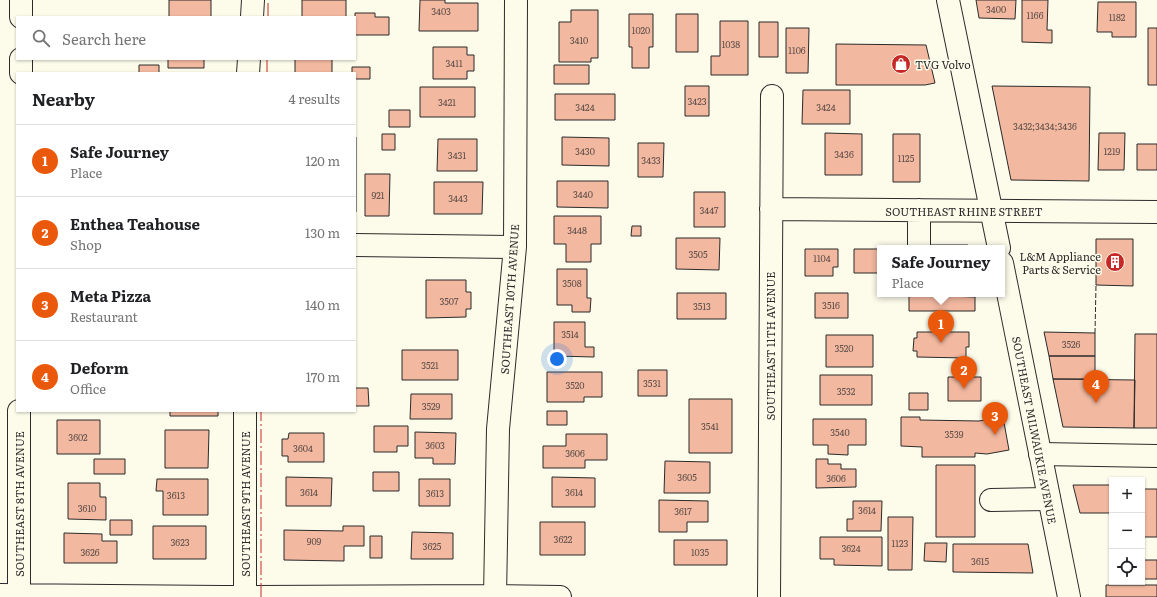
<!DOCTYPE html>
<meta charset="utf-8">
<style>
:root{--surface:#fff;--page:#f6f6f6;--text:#202124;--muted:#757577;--line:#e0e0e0;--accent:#ea580c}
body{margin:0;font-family:Literata,serif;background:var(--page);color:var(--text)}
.controls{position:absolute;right:12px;bottom:12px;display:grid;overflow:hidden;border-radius:0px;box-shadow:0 1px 3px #0004}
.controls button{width:36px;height:36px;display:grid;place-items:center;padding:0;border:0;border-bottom:1px solid var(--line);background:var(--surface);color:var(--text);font:20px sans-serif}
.you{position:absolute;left:557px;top:359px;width:14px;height:14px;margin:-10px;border:3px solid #fff;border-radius:50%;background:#1a73e8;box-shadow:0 0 0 6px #1a73e833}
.badge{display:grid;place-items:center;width:26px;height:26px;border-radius:50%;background:var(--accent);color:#fff;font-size:13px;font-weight:700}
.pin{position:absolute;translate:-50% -33px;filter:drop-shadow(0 1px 2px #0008)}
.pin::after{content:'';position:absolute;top:21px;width:14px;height:12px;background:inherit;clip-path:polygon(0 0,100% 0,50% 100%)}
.popup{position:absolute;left:877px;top:245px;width:128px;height:52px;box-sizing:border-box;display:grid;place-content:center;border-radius:0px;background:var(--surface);filter:drop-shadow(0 1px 3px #0005);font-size:13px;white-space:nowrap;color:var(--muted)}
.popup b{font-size:15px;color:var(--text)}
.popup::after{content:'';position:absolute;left:50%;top:100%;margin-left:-8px;border:8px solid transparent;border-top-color:var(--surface)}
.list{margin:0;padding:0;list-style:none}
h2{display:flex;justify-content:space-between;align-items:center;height:52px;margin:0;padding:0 16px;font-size:17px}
h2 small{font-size:13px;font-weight:400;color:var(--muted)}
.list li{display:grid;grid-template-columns:26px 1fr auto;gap:12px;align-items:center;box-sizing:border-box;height:72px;padding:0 16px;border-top:1px solid var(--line)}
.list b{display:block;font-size:15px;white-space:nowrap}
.list p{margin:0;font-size:13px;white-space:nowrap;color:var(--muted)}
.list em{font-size:13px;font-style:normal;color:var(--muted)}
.icon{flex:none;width:22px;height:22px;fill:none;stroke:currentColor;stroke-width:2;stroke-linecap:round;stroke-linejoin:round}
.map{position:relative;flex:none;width:1157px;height:597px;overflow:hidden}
.search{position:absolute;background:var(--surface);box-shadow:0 1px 3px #0004;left:16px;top:16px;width:340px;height:44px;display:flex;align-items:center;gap:10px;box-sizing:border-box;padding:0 14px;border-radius:0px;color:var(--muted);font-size:15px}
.panel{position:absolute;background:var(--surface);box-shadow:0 1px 3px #0004;left:16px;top:72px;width:340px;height:340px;border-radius:0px}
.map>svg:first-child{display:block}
</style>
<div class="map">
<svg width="1157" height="597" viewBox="0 0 1157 597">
<rect width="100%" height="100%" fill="#fdfbea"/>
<!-- building -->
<path fill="#f2b8a0" stroke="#2b2b2b" d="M169 0H211V17H169Z
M302 0H346V17H302Z
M420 0H445V3H478V31H419Z
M976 0H1016L1015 19 979 18Z
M1022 0H1048L1047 30H1052V43L1022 42Z
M1098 2H1136V37H1112V32H1097Z
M571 10H598V58H591V62H559V22H571Z
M355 13H375V17H389V35H355Z
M629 14H653V47H649V68H632V47H629Z
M676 14H698V52H676Z
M720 21H748V75H711V56H720Z
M759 22H778V57H759Z
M786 28H809L808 73H786Z
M1148 28H1157V85H1148Z
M836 44 926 45 935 83 925 85H836Z
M433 47H467V55H474V71H467V79H433Z
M168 59H204V68H168Z
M295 59H332V73H295Z
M139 65H159V73H139Z
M554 65H589V84H554Z
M352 67H370V79H355V73H352Z
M685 86H709V116H685Z
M992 86 1090 87 1089 181 1011 180Z
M420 87H475V117H420Z
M803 90H850V124H802Z
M555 94H615V120H555Z
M389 110H410V127H389Z
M825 133 862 134V175H825Z
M1099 133H1125L1124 170H1098Z
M382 134H395V150H382Z
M893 134H920V182H893Z
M355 137H356V212H355Z
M562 137 609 138V166L562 165Z
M438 139H477V171H437Z
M638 143H664L663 177H638Z
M1137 144H1157V170H1137Z
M365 174H390L389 216H365Z
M557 181H608V208L557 207Z
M434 182H483L482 214H434Z
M694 192H725V227H694Z
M554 216H601V244H591V262H566V244H554Z
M632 226H641V236H631Z
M676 238H720L719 270 676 269Z
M1096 239H1133V286L1096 285Z
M927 245H968V248H927Z
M805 249H838V267H833V276H805Z
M854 249H880V273H854Z
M557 269H587V298H591L590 312H572V305H557Z
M426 280H466V292H471V309H466V317L426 318Z
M677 293H726V319H677Z
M815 293H848V318H815Z
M909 294H948V296L975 297V311H909Z
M554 322H585V347H594V357L554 356Z
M917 332H969V347H966V358L917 357V351H913L914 338H917Z
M1044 332 1095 333V356H1049Z
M1135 334H1157V428H1134Z
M826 335H873V367H826Z
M402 350H458V380H402Z
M1049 356H1095V379H1053Z
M638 370H667V396H638Z
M547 372H602V397H584V402H547Z
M820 375H872V405H820Z
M948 377H981V401H948Z
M1053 379 1135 380 1134 428 1063 427Z
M355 388H368L369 406H355Z
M909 393H928V410H909Z
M411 394H452V419H410Z
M689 399H732V453H689Z
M170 411H218V416H170Z
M547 411H567V425H547Z
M901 417H920V420L979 421 1003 417 1009 450 987 454 975 453V457H922V447L901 446Z
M813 419H866V445H848V455L828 454V445H813Z
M57 420H100V454H57Z
M374 426H408V446H397V452H374Z
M165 430H209L208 468H165Z
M415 432 456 433 455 464H433V458H415Z
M289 433H324V462H288V456H282V439H288Z
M566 434H607V460H585V468H543V446H566Z
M94 459H125V474H94Z
M816 459H828V464H841V469H856V487L816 488Z
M665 461 710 462V493H664Z
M936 465H975V537H936Z
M373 472H399V491H373Z
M286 477 332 478 331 506H286Z
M552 477 595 478V507H552Z
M157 479H208V515H163V491H156Z
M419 479H450V506H419Z
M68 483H100V497H106V520L68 519Z
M1073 485H1112V513H1080Z
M1143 489H1157V537H1142Z
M659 500 708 501V522H687V532H659Z
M853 501H882L881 531H847V519H853Z
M888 517H913L912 570H888Z
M110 520H132V535H110Z
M540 522H585V555H540Z
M153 526H206V559H153Z
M343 526H364V546H344V561L284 560V530L343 531Z
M412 532 453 533V559H411Z
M64 533 102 534V541H117V563H64Z
M370 536H382V558H370Z
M820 537H882V566L834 565V559H820Z
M674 540H727V565H674Z
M925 543H947L946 562 924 561Z
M953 544H1028L1033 573 953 572Z
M1142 560H1157V579H1142Z
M1106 585H1157V597H1106Z"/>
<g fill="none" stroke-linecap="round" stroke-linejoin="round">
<defs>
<path id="minor" d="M21 17V0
M252 17 253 0
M21 73V59
M248 73 249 59
M771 209 1157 212
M919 210V248
M355 245 515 247
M245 411V597
M1040 454 1157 456
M991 500 1049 499
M0 595 222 597 495 596 560 597
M19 597V411
M495 597 498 429 515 247 516 0
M769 597 772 96"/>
<path id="major" d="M948 0 999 248
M1002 263 1069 597"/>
</defs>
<!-- minor casing -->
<use href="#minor" stroke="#2b2b2b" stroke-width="24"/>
<!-- major casing -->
<use href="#major" stroke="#2b2b2b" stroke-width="24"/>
<!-- minor -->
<use href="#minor" stroke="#fdfbea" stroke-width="22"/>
<!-- major -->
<use href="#major" stroke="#fdfbea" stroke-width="22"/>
<!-- fence -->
<path stroke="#2b2b2b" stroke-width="1" stroke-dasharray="5 2" stroke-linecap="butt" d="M1095 333 1096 285"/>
<!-- power -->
<path stroke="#c62828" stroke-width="1" stroke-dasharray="14 3 2 3" stroke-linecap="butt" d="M268 17V0
M267 73V59
M261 597V411"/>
</g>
<!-- icons -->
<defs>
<symbol id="shop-disc" viewBox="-11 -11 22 22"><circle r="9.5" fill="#c62828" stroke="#fdfbea"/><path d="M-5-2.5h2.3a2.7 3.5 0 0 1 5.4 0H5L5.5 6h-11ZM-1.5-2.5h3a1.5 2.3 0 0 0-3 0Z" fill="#fff"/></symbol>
<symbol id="building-disc" viewBox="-11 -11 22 22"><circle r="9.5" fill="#c62828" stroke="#fdfbea"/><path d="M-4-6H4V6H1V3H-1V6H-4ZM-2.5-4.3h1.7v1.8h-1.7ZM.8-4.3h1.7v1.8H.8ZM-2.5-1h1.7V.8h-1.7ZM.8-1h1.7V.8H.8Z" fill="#fff"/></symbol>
</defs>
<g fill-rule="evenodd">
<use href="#shop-disc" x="890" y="53" width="22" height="22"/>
<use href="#building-disc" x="1104" y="251" width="22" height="22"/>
</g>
<g text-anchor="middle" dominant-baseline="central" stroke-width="3" stroke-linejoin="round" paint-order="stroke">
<!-- number labels -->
<g font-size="9" fill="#5d4e48">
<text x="996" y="9">3400</text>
<text x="441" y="11">3403</text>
<text x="1035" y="15">1166</text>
<text x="1117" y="17">1182</text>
<text x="641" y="30">1020</text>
<text x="579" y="40">3410</text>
<text x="731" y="44">1038</text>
<text x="797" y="50">1106</text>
<text x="454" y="63">3411</text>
<text x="697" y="101">3423</text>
<text x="447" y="102">3421</text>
<text x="585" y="107">3424</text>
<text x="826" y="107">3424</text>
<text x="1045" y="126">3432;3434;3436</text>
<text x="585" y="151">3430</text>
<text x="1112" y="151">1219</text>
<text x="844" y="154">3436</text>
<text x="457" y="155">3431</text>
<text x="906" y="158">1125</text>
<text x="651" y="160">3433</text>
<text x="583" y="194">3440</text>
<text x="378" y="195">921</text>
<text x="458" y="198">3443</text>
<text x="709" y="210">3447</text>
<text x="577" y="230">3448</text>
<text x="698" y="254">3505</text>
<text x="822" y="258">1104</text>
<text x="572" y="283">3508</text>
<text x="449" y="301">3507</text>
<text x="831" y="305">3516</text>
<text x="702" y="306">3513</text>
<text x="570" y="334">3514</text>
<text x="1071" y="344">3526</text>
<text x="844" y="348">3520</text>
<text x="430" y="365">3521</text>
<text x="652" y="383">3531</text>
<text x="575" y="385">3520</text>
<text x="846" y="391">3532</text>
<text x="431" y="406">3529</text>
<text x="710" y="426">3541</text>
<text x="840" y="432">3540</text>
<text x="954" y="434">3539</text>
<text x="78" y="437">3602</text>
<text x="435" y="445">3603</text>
<text x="303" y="448">3604</text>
<text x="575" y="453">3606</text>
<text x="687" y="477">3605</text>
<text x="836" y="478">3606</text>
<text x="309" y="492">3614</text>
<text x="574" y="492">3614</text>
<text x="435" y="493">3613</text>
<text x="176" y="495">3613</text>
<text x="87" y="508">3610</text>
<text x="867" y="510">3614</text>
<text x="683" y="511">3617</text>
<text x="563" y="539">3622</text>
<text x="314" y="541">909</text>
<text x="180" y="542">3623</text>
<text x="900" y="543">1123</text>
<text x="432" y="546">3625</text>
<text x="851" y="548">3624</text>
<text x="90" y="552">3626</text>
<text x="700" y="552">1035</text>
<text x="980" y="561">3615</text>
</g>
<!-- poi labels -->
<g font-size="11" fill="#2b2b2b" stroke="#fdfbea" text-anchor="start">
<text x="915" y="64">TVG Volvo</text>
<text x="1101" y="256" text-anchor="end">L&amp;M Appliance<tspan x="1101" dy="13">Parts &amp; Service</tspan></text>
</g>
<!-- street labels -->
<g font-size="11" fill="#2b2b2b" stroke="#fdfbea">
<text x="964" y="211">SOUTHEAST RHINE STREET</text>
<text transform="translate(509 299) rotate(-86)">SOUTHEAST 10TH AVENUE</text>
<text transform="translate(770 346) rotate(-90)">SOUTHEAST 11TH AVENUE</text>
<text transform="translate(1035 430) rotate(79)">SOUTHEAST MILWAUKIE AVENUE</text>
<text transform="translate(19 504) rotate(-90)">SOUTHEAST 8TH AVENUE</text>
<text transform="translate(245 504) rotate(-90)">SOUTHEAST 9TH AVENUE</text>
</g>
</g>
</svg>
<div class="controls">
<button>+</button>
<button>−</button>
<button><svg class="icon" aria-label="locate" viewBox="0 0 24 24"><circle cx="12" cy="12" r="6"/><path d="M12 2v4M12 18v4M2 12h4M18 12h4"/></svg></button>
</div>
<div class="you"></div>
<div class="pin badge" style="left:941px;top:343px">1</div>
<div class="popup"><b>Safe Journey</b>Place</div>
<div class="pin badge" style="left:964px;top:389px">2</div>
<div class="pin badge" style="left:995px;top:435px">3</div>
<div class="pin badge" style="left:1096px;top:403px">4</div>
<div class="search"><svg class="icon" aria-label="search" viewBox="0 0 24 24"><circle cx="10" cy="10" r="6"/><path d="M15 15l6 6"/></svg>Search here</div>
<section class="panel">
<h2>Nearby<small>4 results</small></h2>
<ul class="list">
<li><span class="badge">1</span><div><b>Safe Journey</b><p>Place</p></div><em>120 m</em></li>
<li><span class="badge">2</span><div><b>Enthea Teahouse</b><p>Shop</p></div><em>130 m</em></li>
<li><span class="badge">3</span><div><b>Meta Pizza</b><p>Restaurant</p></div><em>140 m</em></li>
<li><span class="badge">4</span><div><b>Deform</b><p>Office</p></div><em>170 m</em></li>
</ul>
</section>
</div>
